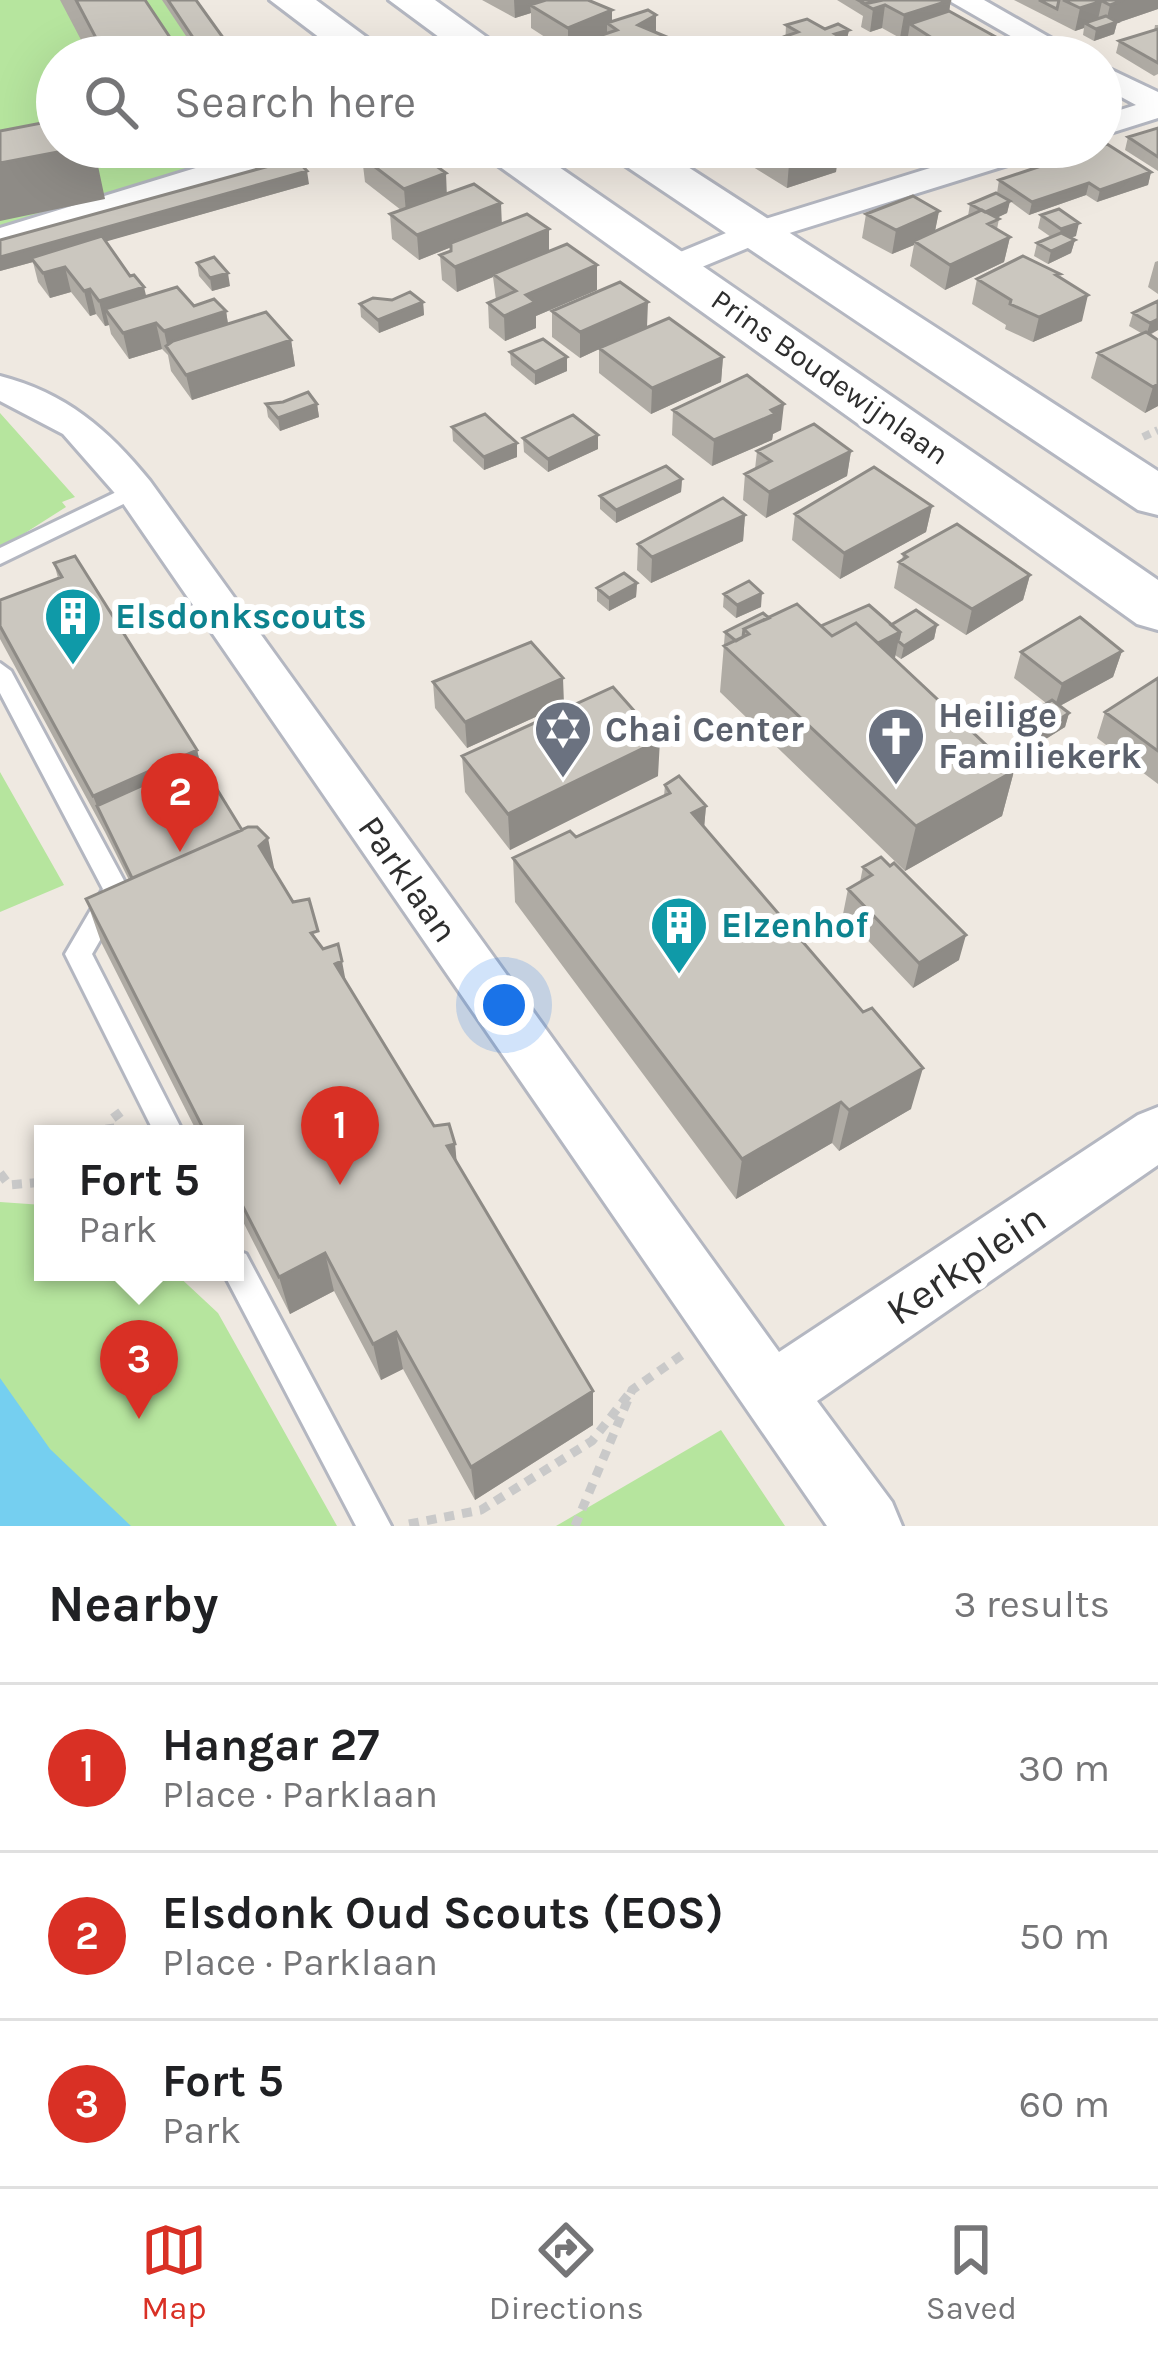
<!DOCTYPE html>
<meta charset="utf-8">
<style>
:root{--surface:#fff;--page:#f6f6f6;--text:#202124;--muted:#757577;--line:#e0e0e0;--accent:#d93025}
body{margin:0;font-family:Karla,sans-serif;background:var(--page);color:var(--text)}
.you{position:absolute;left:504px;top:1005px;width:42px;height:42px;margin:-30px;border:9px solid #fff;border-radius:50%;background:#1a73e8;box-shadow:0 0 0 18px #1a73e833}
.badge{display:grid;place-items:center;width:78px;height:78px;border-radius:50%;background:var(--accent);color:#fff;font-size:39px;font-weight:700}
.pin{position:absolute;translate:-50% -99px;filter:drop-shadow(0 3px 6px #0008)}
.pin::after{content:'';position:absolute;top:63px;width:42px;height:36px;background:inherit;clip-path:polygon(0 0,100% 0,50% 100%)}
.popup{position:absolute;left:34px;top:1125px;width:210px;height:156px;box-sizing:border-box;display:grid;place-content:center;border-radius:0px;background:var(--surface);filter:drop-shadow(0 3px 9px #0005);font-size:39px;white-space:nowrap;color:var(--muted)}
.popup b{font-size:45px;color:var(--text)}
.popup::after{content:'';position:absolute;left:50%;top:100%;margin-left:-24px;border:24px solid transparent;border-top-color:var(--surface)}
.list{margin:0;padding:0;list-style:none}
h2{display:flex;justify-content:space-between;align-items:center;height:156px;margin:0;padding:0 48px;font-size:51px}
h2 small{font-size:39px;font-weight:400;color:var(--muted)}
.list li{display:grid;grid-template-columns:78px 1fr auto;gap:36px;align-items:center;box-sizing:border-box;height:168px;padding:0 48px;border-top:3px solid var(--line)}
.list b{display:block;font-size:45px;white-space:nowrap}
.list p{margin:0;font-size:39px;white-space:nowrap;color:var(--muted)}
.list em{font-size:39px;font-style:normal;color:var(--muted)}
.icon{flex:none;width:66px;height:66px;fill:none;stroke:currentColor;stroke-width:2;stroke-linecap:round;stroke-linejoin:round}
.map{position:relative;flex:none;width:1158px;height:1526px;overflow:hidden}
.search{position:absolute;background:var(--surface);box-shadow:0 12px 48px #0002;left:36px;right:36px;top:36px;height:132px;display:flex;align-items:center;gap:30px;box-sizing:border-box;padding:0 42px;border-radius:66px;color:var(--muted);font-size:45px}
.sheet{height:660px;background:var(--surface)}
nav{display:flex;justify-content:space-around;align-items:center;box-sizing:border-box;height:168px;border-top:3px solid var(--line);background:var(--surface);font-size:33px;color:var(--muted)}
nav a{display:grid;justify-items:center;gap:6px}
nav .on{color:var(--accent)}
.map>svg:first-child{display:block}
</style>
<div class="map">
<svg width="1158" height="1526" viewBox="0 0 1158 1526">
<rect width="100%" height="100%" fill="#efe9e1"/>
<!-- green -->
<path fill="#b6e59e" d="M0 0H195L234 57H57V147H296L0 247Z
M0 413 75 497 62 502 66 507 0 549Z
M0 772 64 885 0 912Z
M0 1202 43 1205V1272H174L218 1313 337 1526H0Z
M721 1430 785 1526H556Z"/>
<!-- water -->
<path fill="#75cff0" d="M0 1378 50 1449 131 1526H0Z"/>
<g fill="none" stroke-linecap="round" stroke-linejoin="round">
<defs>
<path id="service" d="M135 483 142 485 145 490 142 495 0 564V548Z
M0 663 11 671 129 890 92 954 184 1134H155L65 954 103 889 0 693Z
M235 1250 246 1254 391 1526H356L223 1272H235Z"/>
<path id="minor" d="M948 0H984L1084 57H1047Z
M1101 65 1158 92V118L1101 136V116L1136 105 1101 86Z
M264 147H314L309 154 0 249V228Z
M998 147H1048L1043 154 767 240 685 274H661L655 267 661 260 743 226Z
M0 376C66 393 108 429 150 481L779 1352 1138 1115 1158 1107V1165L817 1401 892 1502 902 1526H827L120 499 63 434 0 401Z"/>
<path id="secondary" d="M270 0H316L393 57H345Z
M389 0H435L514 57H466Z
M479 147H530L1158 580V630L1137 624 485 156Z
M605 147H657L1158 471V515L1138 510 611 156Z"/>
</defs>
<!-- service casing -->
<use href="#service" stroke="#b4b7c1" stroke-width="6"/>
<!-- minor casing -->
<use href="#minor" stroke="#b4b7c1" stroke-width="6"/>
<!-- secondary casing -->
<use href="#secondary" stroke="#b4b7c1" stroke-width="6"/>
<!-- path-far1 -->
<path stroke="#c9c9c9" stroke-width="8" stroke-dasharray="8 6" stroke-linecap="butt" d="M1143 437 1158 430"/>
<!-- path -->
<path stroke="#c9c9c9" stroke-width="9" stroke-dasharray="10 8" stroke-linecap="butt" d="M111 1134 109 1121 121 1112
M0 1173 9 1185 43 1182
M409 1524 481 1510 592 1441 632 1390
M575 1526 632 1390 682 1355"/>
<!-- service -->
<use href="#service" fill="#fff" fill-rule="evenodd"/>
<!-- minor -->
<use href="#minor" fill="#fff" fill-rule="evenodd"/>
<!-- secondary -->
<use href="#secondary" fill="#fff" fill-rule="evenodd"/>
</g>
<!-- wall -->
<path fill="#afaba4" d="M60 0H145L183 57H90Z
M162 0H196L237 57H200Z
M482 0H588L612 22 656 15V32L680 57H587V43L568 52 531 28V13L515 18Z
M837 0H951L949 11 1003 50 1028 55 1064 57H941L908 36 900 38 882 28 870 32 861 27 863 16Z
M1014 0H1158V9L1117 23 1114 34 1094 41 1083 35 1084 28 1075 31Z
M786 25 849 30 844 52 830 57H820L814 54 802 57 785 48Z
M1155 25H1158V74L1154 76 1116 53 1119 41 1154 31Z
M1158 128V171L1125 150 1128 137Z
M746 147H838L836 172 787 188 745 162Z
M851 147H927L899 156 889 148 863 156Z
M362 157 447 193 502 223 549 251 597 290 536 316V328L505 341 489 328 488 303 496 300 493 277 457 292 442 280 440 255 451 251V247L419 260 392 239 390 214 401 210 365 182Z
M264 159 309 184 106 241 146 296 226 311 228 324 291 340 295 366 192 400 171 371 168 355 162 349 129 359 111 334 109 325 105 326 96 314 90 316 71 292 50 298 38 282 33 262 0 271V240L265 167Z
M1151 172 1148 185 1097 202 1086 195 1029 215 1010 201 1007 213 996 218 999 219 997 229 1010 237 1004 262 945 290 910 266 914 245 892 254 862 238 866 214 939 211 935 231 968 216 970 204 997 193 999 180Z
M1041 215 1076 236 1070 238 1075 240 1071 253 1048 264 1034 256 1037 243 1051 237 1038 228Z
M1158 261V294L1148 287 1155 262Z
M197 263 230 286 212 291 199 276Z
M1059 277 1082 321 1033 342 1005 329 1006 325 972 304 977 279Z
M1158 301V330L1150 335 1158 340V406L1145 413 1091 378 1098 353 1141 333 1129 326 1133 313Z
M423 302 424 315 379 333 361 317 360 304Z
M552 311 647 327 723 357 721 382 651 414 599 373V349L580 358 552 337Z
M510 352 567 357V371L535 385 511 365Z
M266 404H317L319 417 280 431 268 417Z
M673 410 781 430 773 434 772 440 712 466 672 435Z
M452 427 517 457 484 470 453 441Z
M598 435V449L548 472 524 452 523 438Z
M757 451H851L847 476 766 518 743 500 745 474 755 469Z
M682 479 681 492 616 523 600 509V496Z
M932 506 926 532 840 579 792 540 795 514Z
M745 515 743 541 651 583 637 570 638 544Z
M903 554 1030 575 1023 600 966 635 894 588 899 562 902 561Z
M54 563 197 750 199 760 242 830 275 873 321 946 346 981 434 1126 455 1144 456 1162 593 1391V1425L475 1500 403 1369 381 1380 334 1291 290 1314 235 1206V1134H198L101 942 86 899 129 880 105 832 0 639V600L58 578Z
M637 583 636 597 609 611 597 601V588Z
M724 594 761 607 736 618 723 607Z
M769 618 821 626 937 625 934 639 901 659 895 655 894 658 1014 771 1002 816 905 871 720 692 725 632Z
M1122 651 1113 677 1060 706 1069 713 1065 727 1033 747 1016 733 1020 720 1046 703 1014 678 1021 652Z
M1158 678V784L1097 738 1105 712Z
M433 682 564 704 467 748 435 708Z
M462 756 658 776 510 850 465 792Z
M665 785 706 806 704 827 911 1109 839 1151 832 1143 736 1199 515 902 513 858 576 837 664 796Z
M863 867 959 960 913 988 843 914 848 889 860 882Z"/>
<!-- shaded-wall -->
<path fill="#8e8b86" d="M514 0H558L530 5 531 13 515 18Z
M951 0 947 23 910 24 908 36 900 38 904 15Z
M1124 0H1158V9L1117 23 1114 34 1094 41 1096 29 1105 26 1110 5Z
M1102 1 1097 24 1085 23 1084 28 1075 31 1080 8Z
M885 5 882 28 870 32 873 9Z
M612 10V26L607 23V35L587 40V43L568 52V28Z
M656 15V38L638 25Z
M849 30 844 52 824 57 825 47 835 34Z
M815 42 814 54 803 57 805 46Z
M1005 42 1003 54 983 57 989 47Z
M681 43 680 57H643Z
M84 147H94L105 199 0 221V163Z
M864 147H889L863 156Z
M900 147H927L899 156Z
M839 148 836 172 787 188 789 164Z
M307 171 309 184 34 262 31 258 33 262 0 271V257Z
M1151 172 1148 185 1097 202 1100 190Z
M446 173 447 198 406 213 404 189Z
M1089 183 1086 195 1029 215 1032 202Z
M1010 201 1007 213 982 225 984 212Z
M501 203 502 227 419 260 417 235Z
M939 211 934 236 914 241V245L892 254 896 230Z
M1079 223 1076 236 1058 242 1061 229Z
M549 229V254L493 274V277L457 292 455 267Z
M1010 237 1004 262 945 290 950 265Z
M1075 240 1071 253 1048 264 1051 251Z
M597 265V290L536 316V328L505 341 504 316 526 295Z
M65 267 71 292 50 298 43 273Z
M228 273 230 286 212 291 210 278Z
M144 287 150 312 105 309 109 325 105 326 99 301Z
M90 289 96 314 90 316 84 291Z
M1088 295 1082 321 1033 342 1039 317Z
M423 302 424 315 379 333 378 320Z
M648 302 647 327 580 358V332Z
M226 311 230 337 168 349 164 331Z
M1158 319V330L1146 336 1150 323Z
M156 323 162 349 129 359 123 333Z
M291 340 295 366 192 400 186 375Z
M567 357V371L535 385V372Z
M723 357 721 382 651 414 652 388Z
M1158 384V406L1145 413 1153 387Z
M317 404 319 417 280 431 278 418Z
M784 404 781 430 773 434 772 440 712 466 714 440Z
M598 435V449L548 472V459Z
M517 443V457L484 470V457Z
M851 451 847 476 766 518 769 492Z
M682 479 681 492 616 523V510Z
M932 506 926 532 840 579 844 553Z
M745 515 743 541 651 583 652 557Z
M1030 575 1023 600 966 635 972 609Z
M637 583 636 597 609 611V598Z
M762 593 761 607 736 618 737 605Z
M937 625 934 639 901 659 904 646Z
M900 632 895 658 858 677 862 651Z
M1122 651 1113 677 1054 709 1062 684Z
M563 678 564 704 467 748 465 722Z
M1069 713 1065 727 1033 747 1037 734Z
M660 740 658 776 510 850 508 814Z
M197 750 206 786 97 806 93 796Z
M1014 771 1002 816 905 871 916 826Z
M706 806 702 851 692 813Z
M268 838 277 882 259 846Z
M966 935 959 960 913 988 919 963Z
M342 961 350 1004 335 964Z
M923 1068 911 1109 839 1151 849 1110Z
M841 1102 832 1143 736 1199 742 1159Z
M455 1144 459 1185 447 1146Z
M325 1253 334 1291 290 1314 279 1277Z
M396 1332 403 1369 381 1380 373 1344Z
M593 1391V1425L475 1500 471 1467Z"/>
<!-- building -->
<path fill="#cbc7bf" stroke="#8e8b86" stroke-width="3" d="M76 0H145L183 57H110L96 38Z
M168 0H196L237 57H206Z
M546 0H588L612 10 568 28 530 5Z
M858 0H883L865 4Z
M883 0H951L904 15 885 5 873 9 864 4Z
M1039 0H1059L1057 9Z
M1063 0H1124L1110 5 1102 1 1080 8Z
M648 10 656 15 638 25 681 43 643 57H615L587 40 617 30 607 23Z
M949 11 1005 42 989 47 998 52 1012 47 1028 55 1021 57H996L992 54 983 57H962L910 24Z
M1106 16 1117 22 1096 29 1085 23Z
M807 19 825 29 838 24 849 30 835 34 845 40 825 47 815 42 805 46 786 36 798 32 786 25Z
M1158 29V63L1119 41Z
M723 39 732 45 724 48 732 53 720 57H705L692 50Z
M1050 48 1064 57H1021Z
M57 120V147H84L0 163V131Z
M1158 128V157L1128 137Z
M1107 144 1151 172 1100 190 1089 183 1032 202 999 180Z
M392 147H410L446 173 404 189 362 157Z
M762 147H838L839 148 789 164Z
M290 152 307 171 0 257V240L269 166 264 159Z
M474 184 501 203 417 235 390 214Z
M996 193 1010 201 985 212 970 204Z
M913 196 939 211 896 230 866 214Z
M1059 209 1079 223 1061 229 1041 215Z
M982 210 999 219 988 224 1010 237 950 265 914 241Z
M527 214 549 229 455 267 440 255 451 251V243Z
M1061 233 1075 240 1051 251 1037 243Z
M102 236 130 276 134 275 144 287 99 301 90 289 84 291 65 267 43 273 31 258Z
M567 244 597 265 526 295 535 302 504 316 488 303 516 291 493 274Z
M1023 256 1060 274 1056 275 1088 295 1039 317 1010 304 1011 300 977 279Z
M214 257 228 273 210 278 197 263Z
M620 282 648 302 580 332 552 311Z
M177 287 194 306 214 299 226 311 164 331 156 323 123 333 105 309Z
M410 292 423 302 378 320 360 304 373 298 392 300Z
M1158 301V319L1150 323 1133 313Z
M266 312 291 340 186 375 166 346 173 341Z
M669 318 723 357 652 388 599 348Z
M1146 332 1158 340V384L1153 387 1098 353Z
M543 339 567 357 535 372 510 352Z
M747 375 784 404 771 410 775 414 714 440 673 410Z
M308 392 317 404 278 418 266 404 283 402Z
M485 414 517 443 484 457 452 427Z
M573 415 598 435 548 459 523 438Z
M814 424 851 451 769 492 745 474 771 461 757 451Z
M666 466 682 479 616 510 600 496Z
M874 467 932 506 844 553 795 514Z
M723 498 745 515 652 557 638 544Z
M957 524 1030 575 972 609 899 562 907 557 903 554Z
M75 556 197 750 93 796 0 626V600L62 577 54 563Z
M624 573 637 583 609 598 597 588Z
M749 581 762 593 737 605 724 594Z
M797 604 832 636 856 623 1014 771 916 826 724 646 749 634 744 629Z
M869 605 900 632 878 643 856 623 832 636 821 626Z
M916 610 937 625 904 646 898 641 900 632 891 625Z
M763 613 769 618 744 629 743 637 736 641 725 632Z
M1080 617 1122 651 1062 684 1021 652Z
M531 642 563 678 465 722 433 682Z
M1158 678V751L1105 712Z
M613 687 660 740 508 814 462 756Z
M1052 700 1069 713 1037 734 1020 720Z
M199 760 242 830 132 878 97 806Z
M679 776 706 806 692 813 863 1012 872 1008 923 1068 849 1110 841 1102 742 1159 513 858 570 831 576 837 670 793 665 785Z
M248 827H257L268 838 259 846 293 902 309 899 318 931 311 933 323 949 338 944 342 961 335 964 434 1126 449 1124 455 1144 447 1146 593 1391 471 1467 396 1332 373 1344 325 1253 279 1277 235 1191V1134H206L86 899Z
M881 857 890 866 894 863 966 935 919 963 848 889 872 875 863 867Z"/>
<!-- icons -->
<defs>
<symbol id="building-pin" viewBox="-11 -11 22 30"><path d="M0 17L-7.5 6A9.5 9.5 0 1 1 7.5 6Z" fill="#0f9aa8" stroke="#fff"/><path d="M-4-6H4V6H1V3H-1V6H-4ZM-2.5-4.3h1.7v1.8h-1.7ZM.8-4.3h1.7v1.8H.8ZM-2.5-1h1.7V.8h-1.7ZM.8-1h1.7V.8H.8Z" fill="#fff"/></symbol>
<symbol id="synagogue-pin" viewBox="-11 -11 22 30"><path d="M0 17L-7.5 6A9.5 9.5 0 1 1 7.5 6Z" fill="#6b7280" stroke="#fff"/><path d="M0-6.5L5.6 3.2H-5.6ZM0 6.5L5.6-3.2H-5.6Z" fill="#fff"/></symbol>
<symbol id="church-pin" viewBox="-11 -11 22 30"><path d="M0 17L-7.5 6A9.5 9.5 0 1 1 7.5 6Z" fill="#6b7280" stroke="#fff"/><path d="M-1.2-6h2.4v3.5h3.3v2.4h-3.3V6h-2.4V-.1h-3.3v-2.4h3.3Z" fill="#fff"/></symbol>
</defs>
<g fill-rule="evenodd">
<use href="#building-pin" x="40" y="583" width="66" height="90"/>
<use href="#synagogue-pin" x="530" y="696" width="66" height="90"/>
<use href="#church-pin" x="863" y="703" width="66" height="90"/>
<use href="#building-pin" x="646" y="892" width="66" height="90"/>
</g>
<g text-anchor="middle" dominant-baseline="central" stroke-width="12" stroke-linejoin="round" paint-order="stroke">
<!-- far-street labels -->
<g font-size="30" fill="#2e2e2e" stroke="#fff">
<text transform="translate(830 377) rotate(35)">Prins Boudewijnlaan</text>
</g>
<!-- culture labels -->
<g font-size="36" font-weight="bold" fill="#0d838f" stroke="#fff" text-anchor="start">
<text x="115" y="616">Elsdonkscouts</text>
<text x="721" y="925">Elzenhof</text>
</g>
<!-- worship labels -->
<g font-size="36" font-weight="bold" fill="#5b616d" stroke="#fff" text-anchor="start">
<text x="938" y="715">Heilige<tspan x="938" dy="41">Familiekerk</tspan></text>
<text x="605" y="729">Chai Center</text>
</g>
<!-- street labels -->
<g font-size="36" fill="#2e2e2e" stroke="#fff">
<text transform="translate(408 879) rotate(55)">Parklaan</text>
</g>
<!-- near-street labels -->
<g font-size="42" fill="#2e2e2e" stroke="#fff">
<text transform="translate(966 1264) rotate(-34)">Kerkplein</text>
</g>
</g>
</svg>
<div class="you"></div>
<div class="pin badge" style="left:340px;top:1185px">1</div>
<div class="pin badge" style="left:180px;top:852px">2</div>
<div class="pin badge" style="left:139px;top:1419px">3</div>
<div class="popup"><b>Fort 5</b>Park</div>
<div class="search"><svg class="icon" aria-label="search" viewBox="0 0 24 24"><circle cx="10" cy="10" r="6"/><path d="M15 15l6 6"/></svg>Search here</div>
</div>
<section class="sheet">
<h2>Nearby<small>3 results</small></h2>
<ul class="list">
<li><span class="badge">1</span><div><b>Hangar 27</b><p>Place · Parklaan</p></div><em>30 m</em></li>
<li><span class="badge">2</span><div><b>Elsdonk Oud Scouts (EOS)</b><p>Place · Parklaan</p></div><em>50 m</em></li>
<li><span class="badge">3</span><div><b>Fort 5</b><p>Park</p></div><em>60 m</em></li>
</ul>
</section>
<nav>
<a class="on"><svg class="icon" aria-label="map" viewBox="0 0 24 24"><path d="M3 6l6-2 6 2 6-2v14l-6 2-6-2-6 2zM9 4v14M15 6v14"/></svg>Map</a>
<a><svg class="icon" aria-label="directions" viewBox="0 0 24 24"><path d="M12 3l9 9-9 9-9-9zM9 14v-3h6M13 9l2 2-2 2"/></svg>Directions</a>
<a><svg class="icon" aria-label="saved" viewBox="0 0 24 24"><path d="M7 4h10v16l-5-4-5 4z"/></svg>Saved</a>
</nav>
